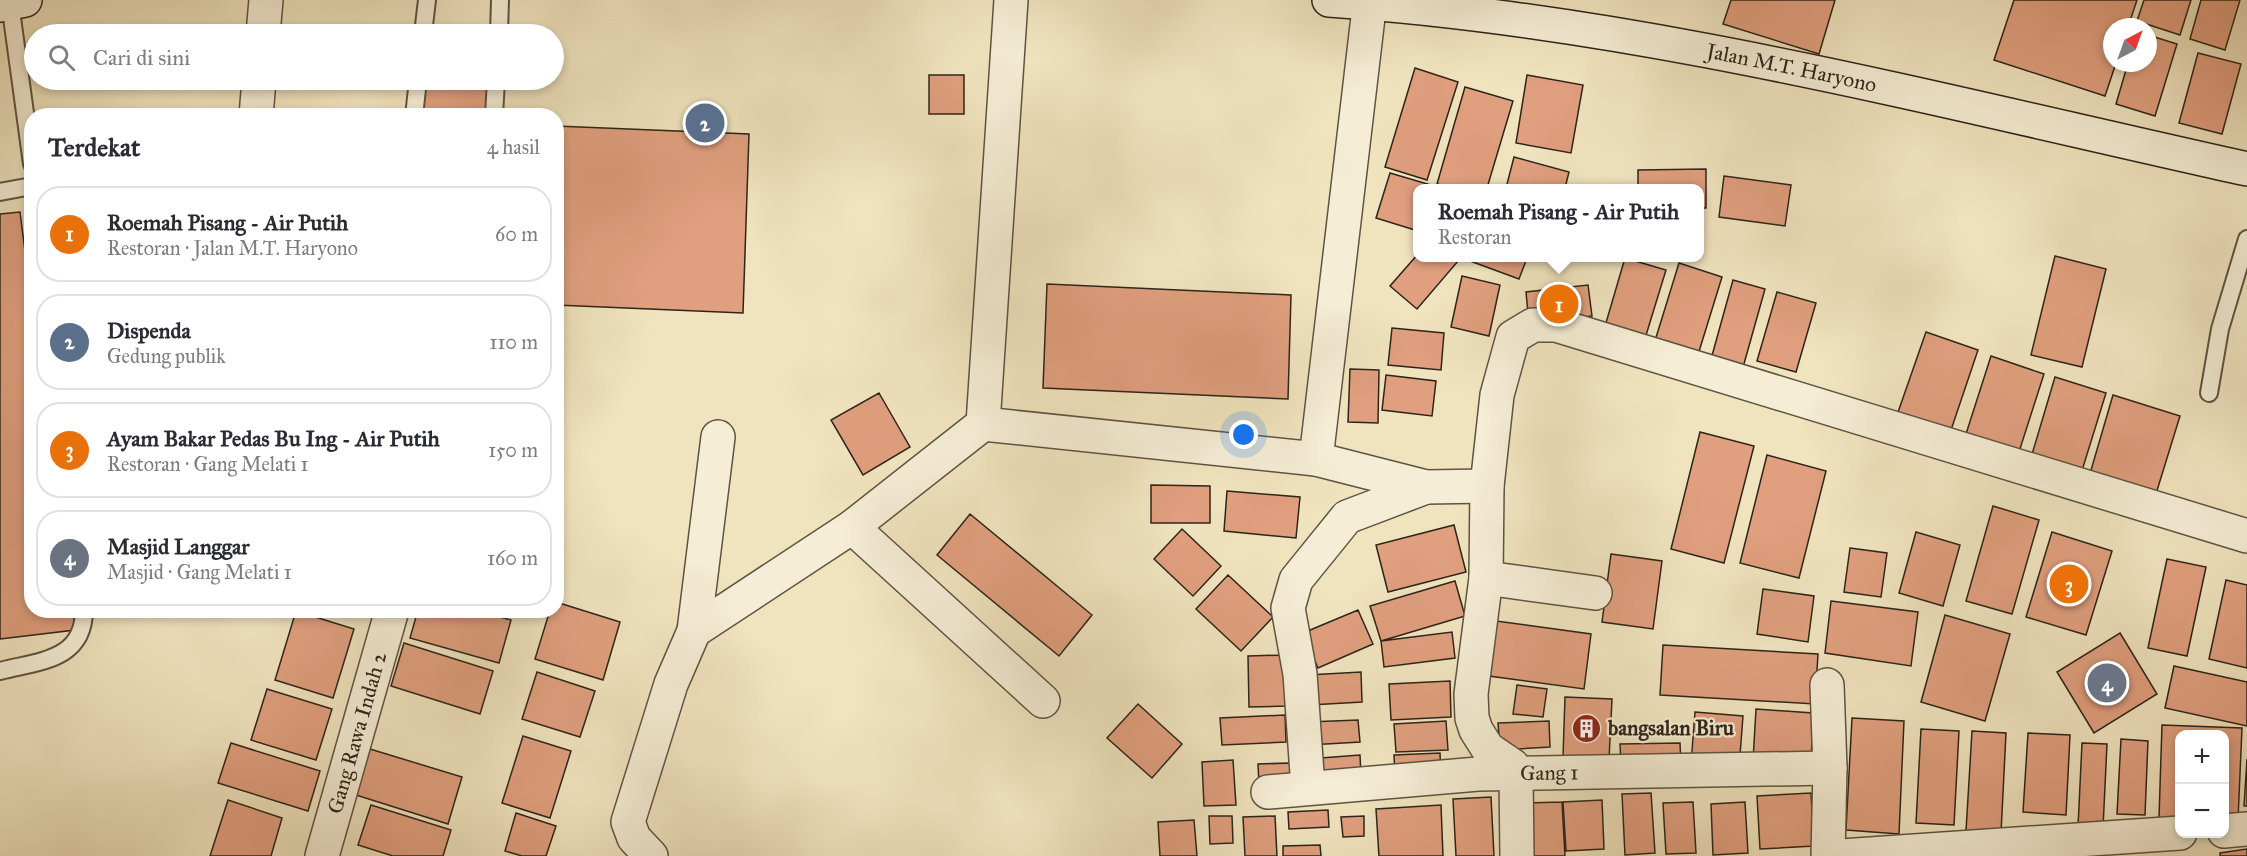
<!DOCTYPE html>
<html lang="id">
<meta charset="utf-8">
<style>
:root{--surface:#fff;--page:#f7f7f7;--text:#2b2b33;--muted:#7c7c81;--line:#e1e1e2;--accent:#0f766e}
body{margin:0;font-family:"IM FELL Great Primer",serif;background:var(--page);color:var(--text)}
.controls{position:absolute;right:18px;bottom:18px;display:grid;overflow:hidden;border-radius:12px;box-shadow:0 3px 9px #0003}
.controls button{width:54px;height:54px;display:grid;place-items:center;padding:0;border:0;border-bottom:2px solid var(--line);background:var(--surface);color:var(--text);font:30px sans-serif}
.compass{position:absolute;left:2103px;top:18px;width:54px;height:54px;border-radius:50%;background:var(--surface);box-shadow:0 3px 9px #0003;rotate:41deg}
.you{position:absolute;left:1244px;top:435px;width:21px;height:21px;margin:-15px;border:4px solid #fff;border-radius:50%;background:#1a73e8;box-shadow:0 0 0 9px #1a73e833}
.badge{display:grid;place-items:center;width:39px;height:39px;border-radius:50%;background:var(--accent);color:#fff;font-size:20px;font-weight:700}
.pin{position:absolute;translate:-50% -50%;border:3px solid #fff;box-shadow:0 2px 6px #0006}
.popup{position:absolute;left:1413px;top:184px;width:291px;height:78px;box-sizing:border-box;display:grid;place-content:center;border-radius:12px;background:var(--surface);filter:drop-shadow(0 2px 4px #0005);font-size:20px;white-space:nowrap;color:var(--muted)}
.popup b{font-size:22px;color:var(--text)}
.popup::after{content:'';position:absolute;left:50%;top:100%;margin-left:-12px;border:12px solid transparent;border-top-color:var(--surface)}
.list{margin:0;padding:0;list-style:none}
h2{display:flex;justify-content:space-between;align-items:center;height:78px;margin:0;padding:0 24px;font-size:26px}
h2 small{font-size:20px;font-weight:400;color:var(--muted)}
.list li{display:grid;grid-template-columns:39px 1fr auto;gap:18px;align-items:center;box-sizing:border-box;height:96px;margin:0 12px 12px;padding:0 12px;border:2px solid var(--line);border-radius:24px}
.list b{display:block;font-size:22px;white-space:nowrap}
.list p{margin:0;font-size:20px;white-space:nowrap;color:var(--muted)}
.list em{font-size:20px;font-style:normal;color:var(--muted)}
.icon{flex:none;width:33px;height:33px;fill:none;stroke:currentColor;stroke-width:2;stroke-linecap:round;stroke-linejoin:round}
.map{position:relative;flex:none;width:2247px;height:856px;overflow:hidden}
.search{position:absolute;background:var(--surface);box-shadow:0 3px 9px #0003;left:24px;top:24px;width:540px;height:66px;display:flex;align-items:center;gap:15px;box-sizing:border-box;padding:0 21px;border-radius:33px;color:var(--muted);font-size:22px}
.panel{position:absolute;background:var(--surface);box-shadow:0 3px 9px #0003;left:24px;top:108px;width:540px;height:510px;border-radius:24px}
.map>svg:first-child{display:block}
</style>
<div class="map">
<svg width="2247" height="856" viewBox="0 0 2247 856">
<rect width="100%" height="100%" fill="#f0e4bf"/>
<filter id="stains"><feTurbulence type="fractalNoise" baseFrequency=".00333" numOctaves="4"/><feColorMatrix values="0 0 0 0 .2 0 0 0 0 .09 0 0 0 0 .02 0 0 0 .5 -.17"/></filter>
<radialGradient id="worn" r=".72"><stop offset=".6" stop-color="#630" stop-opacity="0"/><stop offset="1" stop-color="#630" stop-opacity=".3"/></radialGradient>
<!-- building -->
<path fill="#e09f7e" stroke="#2d2419" stroke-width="1.5" d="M1731 0H1835L1819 54 1723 24Z
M2014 0H2137L2128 27H2112V63H2116L2105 96 1994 60Z
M2144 0H2191L2180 35 2137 21Z
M2201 0H2240L2225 50 2190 39Z
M2148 35 2177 44 2155 116 2116 104 2128 63H2148Z
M2198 53 2241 64 2222 134 2179 123Z
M1415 68 1458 82 1427 180 1385 167Z
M929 75H964V114H929Z
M1527 75 1583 85 1571 153 1516 143Z
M424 80H490L488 116H421Z
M1465 87 1513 101 1487 188H1453L1437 184Z
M556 126 749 134 743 313 556 305Z
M1514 157 1569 172 1565 188H1506Z
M1706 169V208H1700V188H1638V170Z
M1390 173 1441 188H1418V231L1376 218Z
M1724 176 1791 185 1785 226 1719 217Z
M20 212 32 306V610H73L75 630 0 639V214Z
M1700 217 1703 218 1702 255H1700Z
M1418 254V258L1459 260 1417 309 1390 286Z
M2055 256 2106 269 2082 367 2031 355Z
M1462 258H1527L1519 279Z
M1625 258 1666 270 1643 345 1603 333Z
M1679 263 1722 277 1697 358 1654 344Z
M1462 276 1500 285 1489 336 1451 327Z
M1733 280 1765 289 1740 378 1708 370Z
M1047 284 1291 295 1288 399 1043 388Z
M1588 285 1592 316 1529 324 1526 292Z
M1777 292 1816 303 1796 372 1757 361Z
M1392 328 1444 333 1441 370 1388 365Z
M1926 332 1978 350 1950 433 1897 415Z
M1991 356 2044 374 2018 455 1965 437Z
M1350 369 1379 370 1378 423 1348 422Z
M1386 375 1436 381 1432 416 1382 410Z
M2055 377 2106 393 2080 477 2030 461Z
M879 393 910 447 863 475 831 420Z
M2113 395 2180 416 2155 497 2089 477Z
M1700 432 1754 446 1724 563 1671 549Z
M1767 455 1826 471 1799 578 1740 563Z
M1151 485 1210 486V523H1151Z
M1227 491 1300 497 1296 538 1224 531Z
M1993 506 2039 520 2012 614 1966 601Z
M970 514 1092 615 1059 656 937 555Z
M1454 525 1466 572 1388 592 1376 545Z
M1182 529 1221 566 1193 596 1154 559Z
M1916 532 1960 545 1943 606 1899 593Z
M2052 532 2112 551 2086 635 2026 617Z
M1850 548 1887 553 1881 597 1844 592Z
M1611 554 1662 561 1653 629 1602 622Z
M2167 559 2206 567 2187 656 2148 648Z
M1228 575 1273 617 1241 651 1196 609Z
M2226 580 2247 585V668L2209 659Z
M1455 581 1465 616 1381 641 1370 606Z
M1763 589 1814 596 1808 642 1757 634Z
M1831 601 1918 612 1911 666 1825 653Z
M556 602 620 622 603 680 535 659 550 610H556Z
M418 610H474L511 620 499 663 410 638Z
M1358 610 1373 644 1318 668 1303 633Z
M296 611 354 629 333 698 275 680Z
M1945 615 2010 634 1985 721 1921 702Z
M1496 621 1591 634 1584 689 1489 676Z
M1452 632 1455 658 1384 667 1381 641Z
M2120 633 2157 694 2094 733 2057 672Z
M404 643 493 671 480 714 391 686Z
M1663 645 1818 654 1815 704 1660 695Z
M1285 655 1286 706 1249 707 1248 656Z
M2174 666 2247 682V726L2165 708Z
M537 672 595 691 580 737 522 719Z
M1361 672 1362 702 1310 705 1308 675Z
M1450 681 1451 717 1391 720 1389 684Z
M1517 685 1547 689 1543 717 1513 714Z
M267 689 332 709 316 760 251 740Z
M1565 697 1612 699 1609 759 1563 757Z
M1138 704 1182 744 1152 778 1107 738Z
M1756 709 1813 713 1811 764 1753 761Z
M1695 712 1743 716 1739 768 1691 764Z
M1285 715 1286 742 1222 745 1220 718Z
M1852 718 1904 721 1899 834 1846 830Z
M1358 720 1360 742 1309 745 1308 722Z
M1446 721 1448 750 1396 752 1394 724Z
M1549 721 1550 747 1500 750 1498 723Z
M2162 725 2242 728 2238 820H2224V734H2180V818H2159Z
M1921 729 1959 731 1954 825 1916 823Z
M1972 731 2006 733 2001 833 1966 831Z
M2028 733 2070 735 2066 815 2023 812Z
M523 736 571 751 550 818 502 803Z
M2121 739 2148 741 2145 815 2117 814Z
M231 743 320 771 308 811 218 783Z
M1680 743 1681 765 1621 766 1620 744Z
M2082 743 2107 744 2103 828 2078 827Z
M370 749 462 777 448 824 356 795Z
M1440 753 1441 774 1395 776 1394 755Z
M1360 755 1361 777 1322 779 1321 758Z
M2247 759V806H2244Z
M1233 760 1236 805 1204 806 1202 762Z
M1290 763 1291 783 1259 785 1258 764Z
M1651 793 1655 853 1625 855 1622 794Z
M1811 793 1814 846 1760 849 1757 796Z
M1491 797 1494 856H1456L1453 799Z
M228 800 282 818 271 856H210Z
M1602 800 1604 849 1566 851 1563 802Z
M1562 802 1565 856H1526L1523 803Z
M1693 802 1696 853 1666 854 1663 803Z
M1745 802 1748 853 1713 855 1711 804Z
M371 805 451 830 443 856H393L358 845Z
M1441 805 1443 856H1379L1376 809Z
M1328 810 1329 827 1289 829 1288 812Z
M516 813 556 826 546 856H522L505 851Z
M1209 816H1232L1233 843 1210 844Z
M1275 816 1277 856H1245L1243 817Z
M1364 816V836L1343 837 1341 817Z
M1194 820 1197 856H1160L1158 822Z
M1320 845 1321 856H1283V846Z
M2247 849V856H2220V853Z"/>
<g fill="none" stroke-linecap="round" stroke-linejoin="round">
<defs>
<path id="lane" d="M10 3 32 164
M423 34 427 0
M499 34 500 0
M414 116 418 80
M494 116 496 80
M0 192 32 186
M2209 393 2220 329 2247 239
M0 671C38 661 84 661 84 610"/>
<g id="street">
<path d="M263 34 266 0"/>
<path d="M256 116 259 80"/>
<path d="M983 424 1316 459 1370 0"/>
<path d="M1316 459 1426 487 1487 486"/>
<path d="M852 527 1043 701"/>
<path d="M1486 578 1595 593"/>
<path d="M694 631 718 437"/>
<path d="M1827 685 1830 768 1828 856"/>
<path d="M1308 788 1300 674 1288 608 1296 580 1347 517 1426 487"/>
<path id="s1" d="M1268 792 1478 774 1830 768"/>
<path d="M2224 831 2247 829"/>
<path id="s2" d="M322 856 392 610"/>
<path d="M651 856 634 838 628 822 671 684 694 631 852 527 983 424 1011 0"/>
<path d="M1517 856 1516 774 1513 766 1488 749 1476 730 1472 718 1471 694 1486 578 1487 486 1497 395 1513 337 1533 325H1556L2247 536"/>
<path d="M1841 856 2180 833"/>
</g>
<g id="secondary">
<path id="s3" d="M1329 0C1641 21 1943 102 2247 169"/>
<path d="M0 5 25 0"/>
</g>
</defs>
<!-- lane casing -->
<use href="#lane" stroke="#5e5442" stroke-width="20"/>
<!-- street casing -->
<use href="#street" stroke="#5e5442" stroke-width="36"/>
<!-- secondary casing -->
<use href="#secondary" stroke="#2d2419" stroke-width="36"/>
<!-- lane -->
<use href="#lane" stroke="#f5edd5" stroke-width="16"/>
<!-- street -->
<use href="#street" stroke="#f5edd5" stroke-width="33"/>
<!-- secondary -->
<use href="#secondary" stroke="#f5edd5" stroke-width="33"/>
</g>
<!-- icons -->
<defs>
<symbol id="building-disc" viewBox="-11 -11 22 22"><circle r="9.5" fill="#8f2418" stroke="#f5edd5"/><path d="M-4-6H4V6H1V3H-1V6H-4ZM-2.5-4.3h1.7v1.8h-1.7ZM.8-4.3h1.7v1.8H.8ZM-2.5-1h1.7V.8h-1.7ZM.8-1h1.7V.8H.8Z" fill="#fff"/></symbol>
</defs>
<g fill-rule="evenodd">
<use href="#building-disc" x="1570" y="712" width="33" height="33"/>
</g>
<g text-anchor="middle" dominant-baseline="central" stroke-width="4.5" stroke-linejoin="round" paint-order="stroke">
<!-- street labels -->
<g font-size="21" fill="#2d2419" stroke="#f5edd5">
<text stroke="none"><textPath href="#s3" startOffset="468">Jalan M.T. Haryono</textPath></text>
<text stroke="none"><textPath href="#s2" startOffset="128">Gang Rawa Indah 2</textPath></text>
<text stroke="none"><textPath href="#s1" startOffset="282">Gang 1</textPath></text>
</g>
<!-- poi labels -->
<g font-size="21" font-weight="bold" fill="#2d2419" stroke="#f5edd5" text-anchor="start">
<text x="1608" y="728">bangsalan Biru</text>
</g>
</g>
<rect width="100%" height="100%" filter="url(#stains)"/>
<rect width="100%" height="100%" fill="url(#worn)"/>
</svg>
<div class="controls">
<button>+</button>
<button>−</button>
</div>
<svg class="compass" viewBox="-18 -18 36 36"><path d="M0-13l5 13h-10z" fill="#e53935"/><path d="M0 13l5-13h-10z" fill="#7c7c81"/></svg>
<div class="you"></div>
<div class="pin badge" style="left:1559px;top:304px;background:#e8710a">1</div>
<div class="popup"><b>Roemah Pisang - Air Putih</b>Restoran</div>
<div class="pin badge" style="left:705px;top:123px;background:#5c6f8a">2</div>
<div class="pin badge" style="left:2069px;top:584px;background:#e8710a">3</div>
<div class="pin badge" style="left:2107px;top:683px;background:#6b7280">4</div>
<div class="search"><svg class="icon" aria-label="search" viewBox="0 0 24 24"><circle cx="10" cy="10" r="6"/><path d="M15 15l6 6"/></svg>Cari di sini</div>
<section class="panel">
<h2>Terdekat<small>4 hasil</small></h2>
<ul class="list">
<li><span class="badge" style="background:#e8710a">1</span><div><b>Roemah Pisang - Air Putih</b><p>Restoran · Jalan M.T. Haryono</p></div><em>60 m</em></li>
<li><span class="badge" style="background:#5c6f8a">2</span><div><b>Dispenda</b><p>Gedung publik</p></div><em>110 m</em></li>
<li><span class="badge" style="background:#e8710a">3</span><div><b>Ayam Bakar Pedas Bu Ing - Air Putih</b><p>Restoran · Gang Melati 1</p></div><em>150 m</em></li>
<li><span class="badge" style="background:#6b7280">4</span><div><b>Masjid Langgar</b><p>Masjid · Gang Melati 1</p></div><em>160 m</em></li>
</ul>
</section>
</div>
